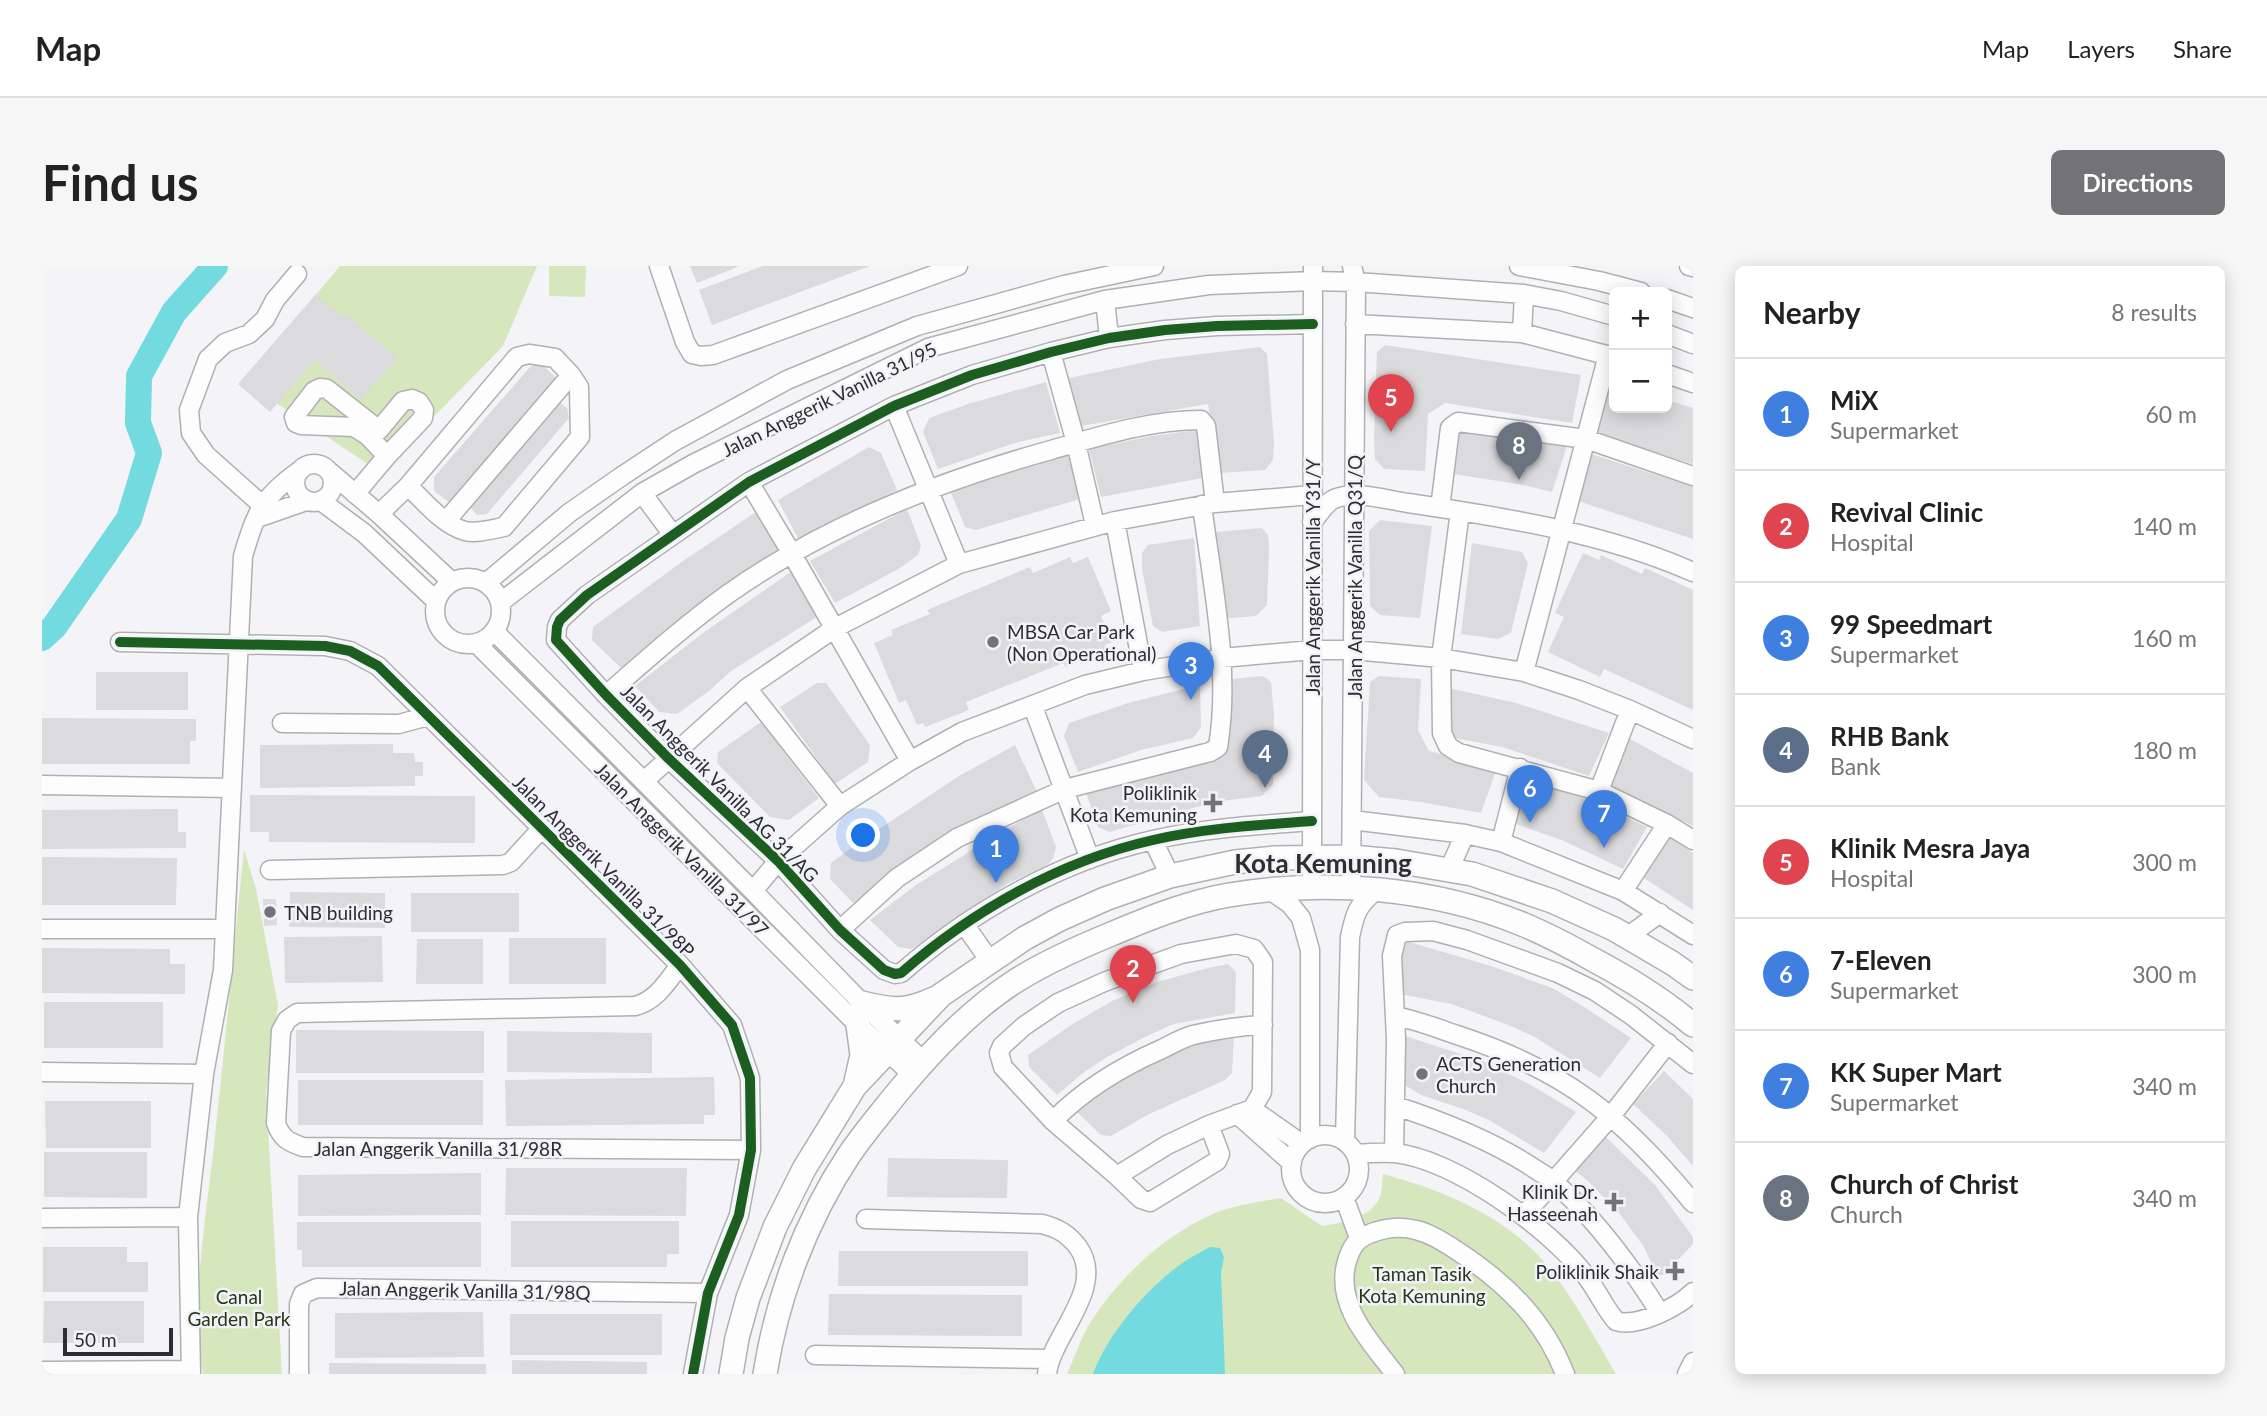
<!DOCTYPE html>
<meta charset="utf-8">
<style>
:root{--surface:#fff;--page:#f6f6f6;--text:#222;--muted:#767676;--line:#e0e0e0;--accent:#737377}
body{margin:0;font-family:Lato,sans-serif;background:var(--page);color:var(--text)}
.controls{position:absolute;right:21px;top:21px;display:grid;overflow:hidden;border-radius:10px;box-shadow:0 4px 18px #0003}
.controls button{width:63px;height:63px;display:grid;place-items:center;padding:0;border:0;border-bottom:2px solid var(--line);background:var(--surface);color:var(--text);font:35px sans-serif}
.scale{position:absolute;left:21px;bottom:18px;width:110px;box-sizing:border-box;padding-left:7px;border:4px solid #2e2e31;border-top:0;font-size:19px;line-height:24px;white-space:nowrap;color:#2e2e31;-webkit-text-stroke:5px #f2f3fa;paint-order:stroke}
.you{position:absolute;left:822px;top:570px;width:24px;height:24px;margin:-18px;border:5px solid #fff;border-radius:50%;background:#1a73e8;box-shadow:0 0 0 10px #1a73e833}
.badge{display:grid;place-items:center;width:46px;height:46px;border-radius:50%;background:var(--accent);color:#fff;font-size:23px;font-weight:700}
.pin{position:absolute;translate:-50% -58px;filter:drop-shadow(0 2px 4px #0008)}
.pin::after{content:'';position:absolute;top:37px;width:24px;height:21px;background:inherit;clip-path:polygon(0 0,100% 0,50% 100%)}
.list{margin:0;padding:0;list-style:none}
h2{display:flex;justify-content:space-between;align-items:center;height:91px;margin:0;padding:0 28px;font-size:30px}
h2 small{font-size:23px;font-weight:400;color:var(--muted)}
.list li{display:grid;grid-template-columns:46px 1fr auto;gap:21px;align-items:center;box-sizing:border-box;height:112px;padding:0 28px;border-top:2px solid var(--line)}
.list b{display:block;font-size:26px;white-space:nowrap}
.list p{margin:0;font-size:23px;white-space:nowrap;color:var(--muted)}
.list em{font-size:23px;font-style:normal;color:var(--muted)}
.map{position:relative;flex:none;width:1651px;height:1108px;overflow:hidden;border-radius:10px}
header{display:flex;align-items:center;gap:42px;box-sizing:border-box;height:98px;padding:0 35px;background:var(--surface);border-bottom:2px solid var(--line)}
header strong{font-size:33px}
nav{display:flex;gap:38px;margin-inline-start:auto;font-size:24px}
.intro{display:flex;align-items:center;justify-content:space-between;box-sizing:border-box;height:168px;padding:0 42px}
h1{margin:0;font-size:49px}
.button{padding:18px 32px;border-radius:10px;background:var(--accent);color:#fff;font-size:24px;font-weight:700}
main{display:flex;gap:42px;padding:0 42px}
aside{flex:1;background:var(--surface);border-radius:10px;box-shadow:0 4px 18px #0003}
.map>svg:first-child{display:block}
</style>
<header>
<strong>Map</strong>
<nav><a>Map</a><a>Layers</a><a>Share</a></nav>
</header>
<div class="intro"><h1>Find us</h1><a class="button">Directions</a></div>
<main>
<div class="map">
<svg width="1651" height="1108" viewBox="0 0 1651 1108">
<rect width="100%" height="100%" fill="#f4f4f8"/>
<!-- green -->
<path fill="#d6e7bd" d="M298 0H495L461 80 338 206 201 115Z
M507 0H544L543 31 507 30Z
M202 583 214 623 236 739 224 826 240 1108H161C149 1037 162 966 170 896 182 792 191 688 202 583Z
M1341 908C1404 925 1470 952 1511 1007 1535 1038 1554 1074 1574 1108H1025C1033 1091 1039 1070 1050 1054 1079 1010 1122 969 1171 948 1192 939 1217 936 1239 932L1280 960C1299 957 1329 952 1338 931 1340 924 1340 915 1341 908Z"/>
<!-- water -->
<path fill="#73dae0" d="M1168 981 1178 982 1182 991 1179 1007 1183 1108H1051C1066 1068 1101 1027 1135 1001 1145 993 1157 987 1168 981Z"/>
<g fill="none" stroke-linecap="round" stroke-linejoin="round">
<!-- river -->
<path stroke="#73dae0" stroke-width="26" d="M0 372 12 361 87 253 107 187 96 157 97 110 132 46 173 0"/>
</g>
<!-- building -->
<path fill="#dbdbde" d="M648 0H698L655 17Z
M721 0H828L670 59 657 24Z
M274 28 299 50 302 47 356 92 319 134 273 94 228 146 196 118Z
M1343 79 1539 109 1530 157 1403 137 1386 148 1383 205 1342 203 1333 193 1332 173 1335 86Z
M1218 81 1225 88 1232 177 1231 194 1223 204 1177 207 1166 138 1039 160 1027 112 1118 93Z
M500 98 515 113 408 237 392 225V211L489 100Z
M1004 116 1018 167 976 176 896 203 881 166 887 152 929 137Z
M1559 116 1572 120V142H1625V134L1651 142V198L1547 166Z
M512 132 525 142 527 152 445 248 435 249 423 236Z
M1418 160 1491 171 1525 180 1510 226 1482 219 1405 207 1409 168Z
M1156 164 1160 212 1059 231 1047 183 1110 170Z
M827 181 839 187 855 224 811 246 759 278 736 234Z
M1025 186 1038 233 934 264 923 261 907 222Z
M1543 186 1651 221V273L1530 233Z
M865 243 879 280 876 289 858 302 793 337 768 295Z
M717 244 741 285 620 371 580 403 550 374 551 361 641 295Z
M1338 254 1390 260 1378 352 1338 349 1328 340 1327 265Z
M1220 262 1226 269 1227 282 1225 339 1214 350 1177 353 1172 266Z
M1152 272 1158 360 1120 366 1111 360 1100 303V287L1106 279Z
M1430 277 1480 286 1486 297 1469 367 1456 373 1419 368Z
M1541 287 1557 294 1559 289 1600 308 1603 302 1651 324V444L1562 403 1558 411 1506 386 1522 351 1513 347Z
M1028 291 1031 297 1046 291 1069 345 1059 350 1070 376 1063 379 1065 383 1024 401 1021 397 924 436 927 444 883 461 881 457 875 459 864 434 857 437 832 377 851 369 849 364 888 348 885 344 988 301 991 307Z
M750 305 778 349 689 405 667 425 635 448 617 446 593 420 661 367Z
M54 406H146V444H54Z
M1221 410 1229 416 1232 450 1231 518 1220 530 1172 536 1067 566 1056 561 1043 524 1183 482 1180 414Z
M1337 410 1379 413 1376 464 1387 485 1455 502 1439 547 1379 536 1337 531 1322 514 1328 416Z
M775 417H784L828 479 826 496 793 518 738 441Z
M1158 419 1159 461 1151 472 1099 484 1036 506 1022 470 1027 457 1086 437Z
M1402 421 1474 437 1567 467 1547 510 1460 481 1402 470Z
M0 452 154 453V475H148V498H0Z
M719 456 777 532 747 554 728 551 675 497 676 486Z
M1588 473 1651 507V560L1568 522Z
M351 478V487H372L373 496H381V510H373V520L218 522V479Z
M973 479 995 526 917 568 815 641 788 613 789 597 813 579 917 510Z
M1478 508 1542 531 1605 561 1581 603 1522 575 1466 555Z
M208 529 433 530V577L227 576V566H208Z
M136 543V566H144V582L0 583V544Z
M1000 544 1014 581 1011 593 1005 599 965 618 870 683 856 681 828 654 874 619 927 586 941 575Z
M1625 570 1651 587V644L1599 610Z
M0 591 135 592 134 639H0Z
M248 626 343 627V662L247 661Z
M369 627H477V666H369Z
M221 633H234L235 659 222 660Z
M340 670 341 716 243 717 242 671Z
M467 672H564V718H467Z
M375 673H441V718H374Z
M1364 675 1449 700 1510 722 1539 739 1589 772 1558 812 1491 770 1464 758 1409 738 1358 728V678Z
M0 682 128 683V698H143V728L0 727Z
M1186 698 1194 706 1193 747 1132 758 1105 770 1065 791 1042 806 1015 829 987 801 986 789 1029 759 1070 735 1115 716 1166 702Z
M2 736H121V782H2Z
M254 764 442 765V807H254Z
M465 765 610 767V807L465 806Z
M1192 769 1190 807 1183 814 1105 849 1069 870 1059 869 1031 842 1086 809 1129 788 1163 775Z
M1360 769 1443 796 1487 818 1534 846 1502 887 1447 854 1421 843 1379 829 1358 816Z
M1622 805 1651 833V900L1625 870 1591 838Z
M672 811 673 849H662V858L464 860 463 814Z
M256 814H441V859H256Z
M3 835H109V882H4Z
M1564 871 1613 919 1651 971V978L1622 1009H1615L1602 981 1578 948 1546 915 1532 904Z
M2 886H105V932L2 931Z
M846 892 966 894 965 932 845 931Z
M464 902H645L644 950 463 949Z
M439 907V949L256 950V909Z
M469 955H637V988H625V1001H469Z
M255 956H439V1001H260V984H255Z
M1 981H85V996H106V1026H1Z
M797 985H986V1020H796Z
M787 1028 980 1029V1070L786 1069Z
M2 1035H102V1077H1Z
M441 1046 442 1091 293 1092V1047Z
M468 1048H620V1089H468Z
M470 1094 605 1096V1108H470Z
M287 1097 444 1098V1108H287Z"/>
<g fill="none" stroke-linecap="round" stroke-linejoin="round">
<defs>
<path id="minor" d="M617 0 643 76 650 88 659 90 671 89 916 0
M1477 0 1557 15 1599 26
M1647 0 1651 1
M1625 33 1651 42
M1063 34 1067 72
M1313 58 1480 67 1572 91
M1480 67 1482 28
M1625 68 1651 78
M1009 86 1034 177 1053 259
M1625 108 1651 117
M852 140 917 298
M253 217a19 19 0 1 1 38 0a19 19 0 1 1-38 0Z
M288 206 337 248 410 316
M707 216 750 288 868 495
M600 227 631 269
M313 228 345 190 381 152 382 144 377 136 370 133 361 135 337 164 285 123 278 122 272 125 252 151 254 157 259 159 312 161 326 170 345 190
M279 235 322 267 394 335
M220 239 164 189 149 167 147 144 166 93 183 77 207 68 223 53 233 34 255 8
M1398 242 1408 162 1416 156 1544 173 1651 210
M1418 245 1399 392 1400 467 1406 480 1417 487 1557 525 1625 558 1651 574
M337 248 366 220 475 91 487 88 513 92 529 109 537 121 538 171 462 261C450 263 435 268 423 265 401 259 382 235 366 220
M215 252 264 235
M404 255 529 109
M1073 255 1101 405
M1270 256C1277 249 1283 237 1292 233 1314 224 1344 234 1366 237 1461 251 1563 267 1651 306
M393 345a33 33 0 1 1 66 0a33 33 0 1 1-66 0Z
M444 317 527 247 580 210 633 175 745 114 875 60 1022 19 1112 0
M459 336 600 227 651 198 886 82 1063 34 1167 19 1271 15 1314 16 1482 28 1519 35 1572 50
M453 366 711 625 820 737 882 796
M78 376 283 380 308 385 336 400 638 699 690 759 708 812 709 884 697 949 666 1027 651 1108
M435 378 816 759 870 808
M1482 406 1566 89
M705 422 798 540
M564 429C604 394 643 359 686 328 782 260 897 215 1009 184 1058 170 1108 154 1159 154L1164 160 1173 237
M991 441 1048 593
M240 457 357 458 386 450
M602 515 705 422 793 362 917 298 1073 255 1173 237 1270 229
M0 519 190 522
M1557 525 1588 444
M1310 554 1423 568 1459 576 1581 625 1651 669
M1270 555C1217 559 1163 562 1111 574 1018 595 930 645 859 707L853 708 842 704 798 664 736 595 626 492 564 429 514 374 515 361 518 354 545 329 707 216 852 140 930 109 1009 86 1067 72 1123 64 1175 60 1271 58
M1111 574 1128 610
M1459 576 1478 502
M228 604 461 599 469 596 499 563
M1407 604 1423 568
M1270 621 1271 0
M1309 622 1314 16 1310 0
M711 625 736 595 798 540 868 495 920 466 1043 419 1101 405 1180 392 1270 384H1311L1399 392 1482 406 1537 424 1588 444 1651 473
M1229 625 1248 638 1259 652 1268 684V873
M1581 625 1625 558
M922 658 948 695
M0 663H183
M798 664 855 612 915 572 1023 523 1168 486 1176 481C1189 402 1170 318 1160 239
M1585 671 1618 647
M1194 678 1212 683 1221 696 1220 826 1210 843 1167 859 1125 879 1075 910 1011 855 961 801 957 787 960 780 982 760 1016 737 1062 716 1139 688Z
M638 699C625 716 614 735 593 740L255 747 245 754 239 765 234 857C239 872 246 876 261 881L709 884
M1353 750C1375 754 1394 762 1415 769 1523 804 1580 850 1651 937
M0 806 162 808
M1354 840C1400 855 1446 873 1487 899 1495 905 1506 910 1513 917 1555 954 1589 1001 1618 1047
M1210 843 1260 878
M1195 848 1250 897
M1011 855C1042 823 1081 800 1120 783 1130 778 1140 772 1151 769 1173 764 1198 760 1221 759
M1249 903a34 34 0 1 1 68 0a34 34 0 1 1-68 0Z
M1303 875 1308 671C1313 647 1315 640 1334 624
M1352 887 1354 773 1350 690 1355 669 1363 666 1391 665 1425 674 1516 707 1553 725 1589 749 1651 798
M1314 888C1326 887 1340 886 1352 887 1411 892 1509 963 1544 1010 1555 1024 1562 1041 1574 1055 1595 1062 1636 1041 1651 1026
M1075 910 1099 933 1108 936 1175 895 1178 888 1167 859
M1302 931 1317 972
M1482 949 1569 850 1626 777
M0 952 146 951
M824 953 1000 958C1016 962 1026 968 1036 981 1065 1022 1009 1069 1005 1108
M773 1089 1006 1093
M0 1105 149 1104
M149 1108 146 951 162 808 181 704 201 290C214 247 219 232 257 205
M257 1108V1038L261 1028 275 1022 666 1027
M1353 1108C1329 1076 1292 1039 1305 995 1309 982 1314 973 1327 968 1342 962 1359 960 1374 964 1390 968 1403 977 1417 986 1465 1018 1502 1054 1523 1108
M1645 1108 1651 1096"/>
<path id="major" d="M820 737C852 745 863 746 894 732
M813 820 820 789 816 759
M689 1108 695 1072 706 1032 733 961 762 903 813 820 899 729 983 672 1018 653 1063 633 1128 610 1193 596 1232 592 1309 591 1354 595 1430 608 1510 635 1572 663 1630 697 1651 712
M723 1108C735 1031 764 954 807 889 822 867 839 847 855 827 887 788 928 745 969 718 999 698 1033 683 1067 669 1105 653 1146 636 1187 629 1283 613 1389 621 1480 658 1504 668 1527 680 1550 693 1586 712 1620 733 1651 759"/>
</defs>
<!-- minor casing -->
<use href="#minor" stroke="#b0b0b3" stroke-width="21"/>
<!-- major casing -->
<use href="#major" stroke="#b0b0b3" stroke-width="26"/>
<!-- minor -->
<use href="#minor" stroke="#fdfdfe" stroke-width="18"/>
<!-- major -->
<use href="#major" stroke="#fdfdfe" stroke-width="23"/>
<defs>
<path id="cycleway" d="M78 376 283 380 308 385 336 400 638 699 690 759 708 812 709 884 697 949 666 1027 651 1108
M1270 555C1217 559 1163 562 1111 574 1018 595 930 645 859 707L853 708 842 704 798 664 736 595 626 492 564 429 514 374 515 361 518 354 545 329 707 216 852 140 930 109 1009 86 1067 72 1123 64 1175 60 1271 58"/>
</defs>
<!-- cycleway casing -->
<use href="#cycleway" stroke="#f2f3fa" stroke-width="15"/>
<!-- cycleway -->
<use href="#cycleway" stroke="#1b5e20" stroke-width="10"/>
</g>
<!-- markers -->
<g fill="#737377" stroke="#f2f3fa" stroke-width="2.5">
<circle cx="951" cy="376" r="7"/>
<path d="M1167.5 526.5h7v7h7v7h-7v7h-7v-7h-7v-7h7z"/>
<circle cx="228" cy="646" r="7"/>
<circle cx="1380" cy="808" r="7"/>
<path d="M1568.5 925.5h7v7h7v7h-7v7h-7v-7h-7v-7h7z"/>
<path d="M1629.5 994.5h7v7h7v7h-7v7h-7v-7h-7v-7h7z"/>
</g>
<g text-anchor="middle" dominant-baseline="central" stroke-width="5" stroke-linejoin="round" paint-order="stroke">
<!-- street labels -->
<g font-size="19" fill="#2e2e31" stroke="#f2f3fa">
<text transform="translate(787 133) rotate(-26)">Jalan Anggerik Vanilla 31/95</text>
<text transform="translate(1270 311) rotate(-90)">Jalan Anggerik Vanilla Y31/Y</text>
<text transform="translate(1312 311) rotate(-90)">Jalan Anggerik Vanilla Q31/Q</text>
<text transform="translate(678 517) rotate(45)">Jalan Anggerik Vanilla AG 31/AG</text>
<text transform="translate(640 583) rotate(45)">Jalan Anggerik Vanilla 31/97</text>
<text transform="translate(562 600) rotate(45)">Jalan Anggerik Vanilla 31/98P</text>
<text x="396" y="882">Jalan Anggerik Vanilla 31/98R</text>
<text transform="translate(423 1024) rotate(1)">Jalan Anggerik Vanilla 31/98Q</text>
</g>
<!-- poi labels -->
<g font-size="19" fill="#2e2e31" stroke="#f2f3fa" text-anchor="start">
<text x="965" y="365">MBSA Car Park<tspan x="965" dy="22">(Non Operational)</tspan></text>
<text x="1155" y="526" text-anchor="end">Poliklinik<tspan x="1155" dy="22">Kota Kemuning</tspan></text>
<text x="242" y="646">TNB building</text>
<text x="1394" y="797">ACTS Generation<tspan x="1394" dy="22">Church</tspan></text>
<text x="1556" y="925" text-anchor="end">Klinik Dr.<tspan x="1556" dy="22">Hasseenah</tspan></text>
<text x="1617" y="1005" text-anchor="end">Poliklinik Shaik</text>
</g>
<!-- park labels -->
<g font-size="19" fill="#2a3612" stroke="#f2f3fa">
<text x="1380" y="1007">Taman Tasik<tspan x="1380" dy="22">Kota Kemuning</tspan></text>
<text x="197" y="1030">Canal<tspan x="197" dy="22">Garden Park</tspan></text>
</g>
<!-- district labels -->
<g font-size="26" font-weight="bold" fill="#2e2e31" stroke="#f2f3fa">
<text x="1281" y="597">Kota Kemuning</text>
</g>
</g>
</svg>
<div class="controls">
<button>+</button>
<button>−</button>
</div>
<div class="scale">50 m</div>
<div class="you"></div>
<div class="pin badge" style="left:954px;top:617px;background:#3f7fe0">1</div>
<div class="pin badge" style="left:1091px;top:737px;background:#e0444e">2</div>
<div class="pin badge" style="left:1149px;top:434px;background:#3f7fe0">3</div>
<div class="pin badge" style="left:1223px;top:522px;background:#5c6f8a">4</div>
<div class="pin badge" style="left:1349px;top:166px;background:#e0444e">5</div>
<div class="pin badge" style="left:1488px;top:557px;background:#3f7fe0">6</div>
<div class="pin badge" style="left:1562px;top:582px;background:#3f7fe0">7</div>
<div class="pin badge" style="left:1477px;top:214px;background:#6b7280">8</div>
</div>
<aside>
<h2>Nearby<small>8 results</small></h2>
<ul class="list">
<li><span class="badge" style="background:#3f7fe0">1</span><div><b>MiX</b><p>Supermarket</p></div><em>60 m</em></li>
<li><span class="badge" style="background:#e0444e">2</span><div><b>Revival Clinic</b><p>Hospital</p></div><em>140 m</em></li>
<li><span class="badge" style="background:#3f7fe0">3</span><div><b>99 Speedmart</b><p>Supermarket</p></div><em>160 m</em></li>
<li><span class="badge" style="background:#5c6f8a">4</span><div><b>RHB Bank</b><p>Bank</p></div><em>180 m</em></li>
<li><span class="badge" style="background:#e0444e">5</span><div><b>Klinik Mesra Jaya</b><p>Hospital</p></div><em>300 m</em></li>
<li><span class="badge" style="background:#3f7fe0">6</span><div><b>7-Eleven</b><p>Supermarket</p></div><em>300 m</em></li>
<li><span class="badge" style="background:#3f7fe0">7</span><div><b>KK Super Mart</b><p>Supermarket</p></div><em>340 m</em></li>
<li><span class="badge" style="background:#6b7280">8</span><div><b>Church of Christ</b><p>Church</p></div><em>340 m</em></li>
</ul>
</aside>
</main>
